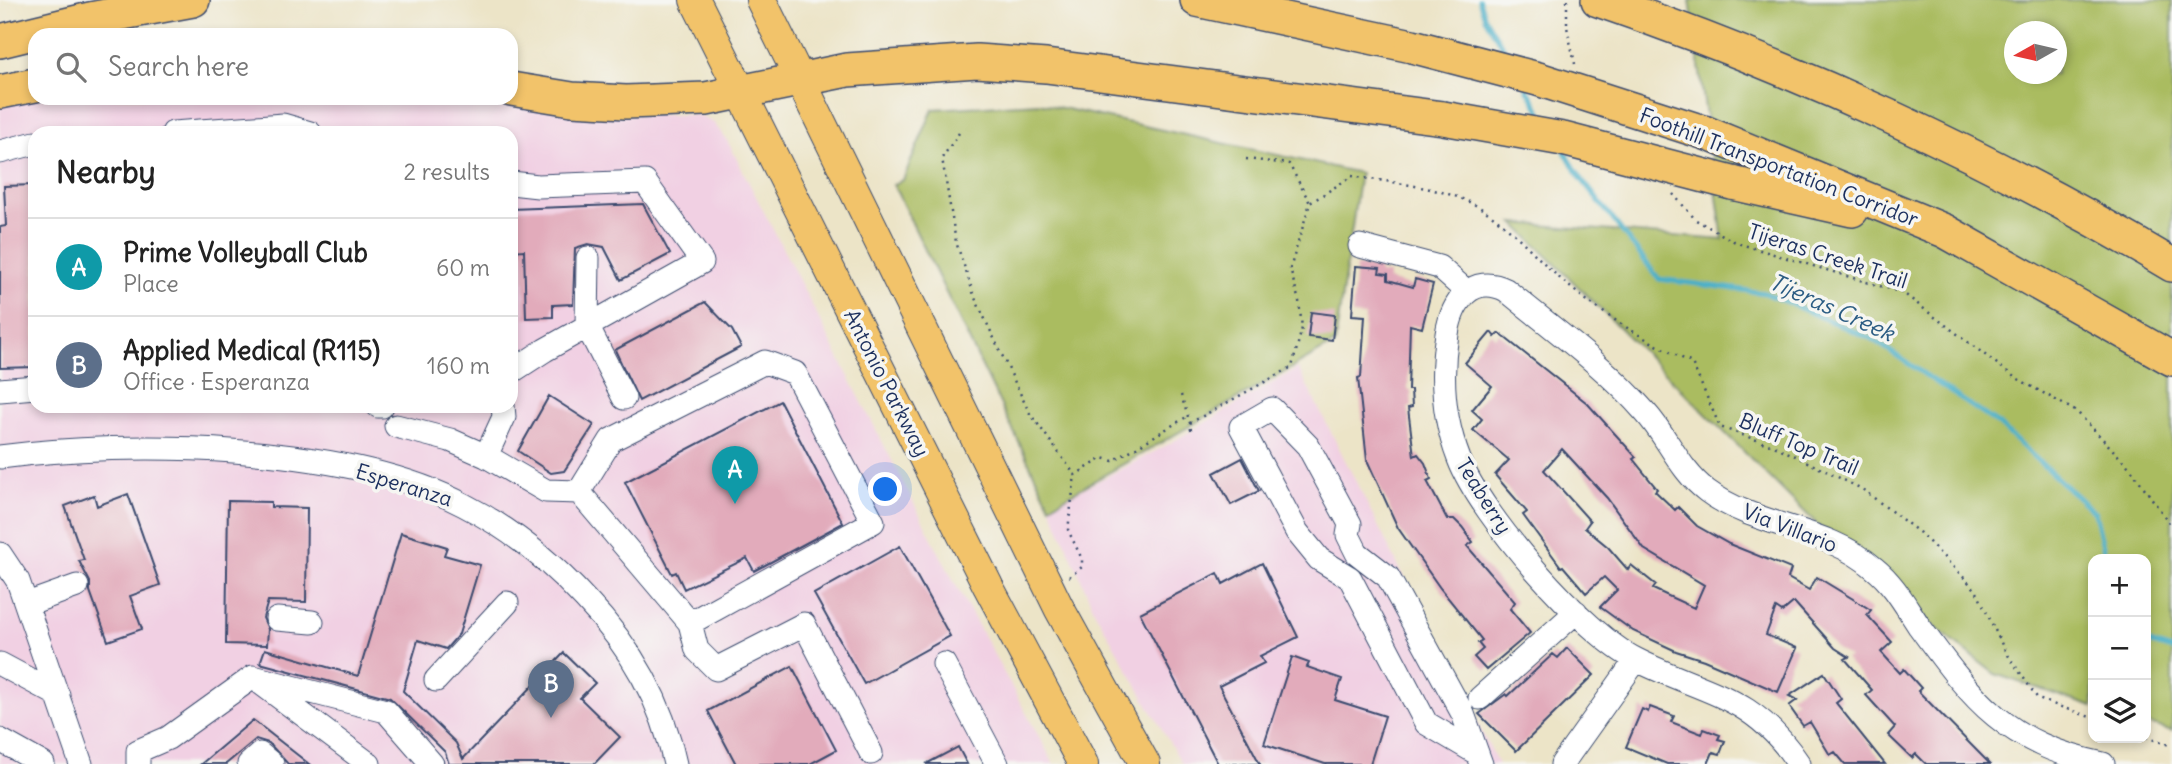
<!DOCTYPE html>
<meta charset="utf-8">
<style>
:root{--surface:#fff;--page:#f2f2f2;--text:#222;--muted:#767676;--line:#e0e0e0;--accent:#1f6fb2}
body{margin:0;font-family:Delius,sans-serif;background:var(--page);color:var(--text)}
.controls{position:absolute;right:21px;bottom:21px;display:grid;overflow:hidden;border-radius:14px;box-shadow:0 4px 10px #0003}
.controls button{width:63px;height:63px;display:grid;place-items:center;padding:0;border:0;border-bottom:2px solid var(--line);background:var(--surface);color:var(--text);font:35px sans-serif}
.compass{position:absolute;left:2004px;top:21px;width:63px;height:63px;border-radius:50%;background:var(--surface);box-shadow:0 4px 10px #0003;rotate:262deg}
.you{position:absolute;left:886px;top:490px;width:24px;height:24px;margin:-18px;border:5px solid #fff;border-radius:50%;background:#1a73e8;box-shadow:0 0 0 10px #1a73e833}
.badge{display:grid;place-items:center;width:46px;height:46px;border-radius:50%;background:var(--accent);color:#fff;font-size:23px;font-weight:700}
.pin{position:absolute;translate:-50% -58px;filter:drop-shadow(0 2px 4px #0008)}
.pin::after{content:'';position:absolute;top:37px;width:24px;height:21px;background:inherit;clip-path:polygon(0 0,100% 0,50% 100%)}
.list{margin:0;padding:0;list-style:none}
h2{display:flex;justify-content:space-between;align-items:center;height:91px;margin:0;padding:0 28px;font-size:30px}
h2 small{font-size:23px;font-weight:400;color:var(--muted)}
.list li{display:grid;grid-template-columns:46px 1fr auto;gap:21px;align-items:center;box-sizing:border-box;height:98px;padding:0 28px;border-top:2px solid var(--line)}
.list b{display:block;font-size:26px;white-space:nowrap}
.list p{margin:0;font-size:23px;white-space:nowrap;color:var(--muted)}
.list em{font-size:23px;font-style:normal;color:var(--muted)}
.icon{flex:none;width:38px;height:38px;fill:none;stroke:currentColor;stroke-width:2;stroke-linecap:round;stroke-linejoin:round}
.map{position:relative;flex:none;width:2172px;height:764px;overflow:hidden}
.search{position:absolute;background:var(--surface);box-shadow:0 4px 10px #0003;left:28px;top:28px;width:490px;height:77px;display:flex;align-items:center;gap:18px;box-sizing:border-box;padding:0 24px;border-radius:21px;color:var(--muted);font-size:26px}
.panel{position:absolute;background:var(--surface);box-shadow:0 4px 10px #0003;left:28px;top:126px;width:490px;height:287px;border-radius:21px}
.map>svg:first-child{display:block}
</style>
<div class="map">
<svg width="2172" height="764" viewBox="0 0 2172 764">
<rect width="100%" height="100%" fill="#f6f6f2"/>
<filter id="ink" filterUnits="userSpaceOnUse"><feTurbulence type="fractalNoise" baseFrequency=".0143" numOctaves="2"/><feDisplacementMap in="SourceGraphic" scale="14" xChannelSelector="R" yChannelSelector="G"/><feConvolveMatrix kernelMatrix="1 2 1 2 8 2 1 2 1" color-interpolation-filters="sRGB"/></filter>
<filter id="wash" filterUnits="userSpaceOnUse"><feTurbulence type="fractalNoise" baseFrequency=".00686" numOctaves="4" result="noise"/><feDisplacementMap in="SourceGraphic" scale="28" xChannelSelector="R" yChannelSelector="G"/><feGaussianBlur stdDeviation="1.57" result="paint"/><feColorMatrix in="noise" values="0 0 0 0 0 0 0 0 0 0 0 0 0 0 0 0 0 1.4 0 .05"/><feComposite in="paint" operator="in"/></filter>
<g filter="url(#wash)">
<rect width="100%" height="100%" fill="#ece4c7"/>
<!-- built -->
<path fill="#f1d0e3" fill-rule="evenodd" d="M35 98H475L583 115H697L714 123 728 142 957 587 1054 764H0V104ZM35 133H511V406H35Z
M1298 368 1335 440 1498 764H1182L1095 612 1050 506 1167 445Z"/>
<!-- green -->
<path fill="#aabc60" stroke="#62765f" stroke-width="2" fill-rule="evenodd" d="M1690 0H2172V731L2146 723V559H2093V707L1995 674 1867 574 1514 223 1723 240ZM2014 32H2056V74H2014Z
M1039 103 1360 173 1335 343 1050 506 893 184 903 180 933 109Z"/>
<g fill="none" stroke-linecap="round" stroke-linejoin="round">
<!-- stream -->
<path stroke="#48afc7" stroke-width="5" d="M1479 0 1485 18 1510 59
M1527 89 1549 125
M1565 152 1580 177 1659 279 1765 293 1872 339 1998 424 2095 513 2106 559
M2146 642 2172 650"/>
</g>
<g id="blocks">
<!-- building -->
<path fill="#e2abbb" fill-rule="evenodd" d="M35 185V367L0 368V227L6 226 4 186Z
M643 204 670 254 621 280 604 247 588 244 575 248 573 304 553 305V317L526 318 524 250 512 251 511 209Z
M1356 266 1380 268 1379 273 1388 274V280L1413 287 1415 279 1433 284 1422 328 1410 325 1408 390H1411L1412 407 1408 408 1414 456 1418 454 1425 463 1431 479 1427 481 1447 519H1454L1462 527 1473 542 1467 546 1515 602 1510 609 1530 633 1486 670 1474 657 1483 649 1478 643 1482 640 1440 588 1398 528 1367 460 1358 378 1361 377 1365 316 1352 315Z
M705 302 732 330 741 347 639 401 615 350Z
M1311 312 1335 315 1332 340 1308 337Z
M1491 332 1495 337 1499 333 1587 403 1636 457 1633 459 1657 489 1655 491 1675 510 1678 507 1697 526 1729 544 1791 569 1788 578 1809 590 1817 577 1871 610 1867 615 1892 642 1881 652 1900 673 1904 669 1921 688 1918 691 1990 764H1926L1916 754 1912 758 1888 735 1895 727 1866 695 1872 690 1845 659 1849 657 1835 648 1794 602 1782 612 1776 608 1766 635 1797 648 1778 692 1704 660 1676 651 1633 631 1600 607 1617 590 1604 577 1586 593 1563 566 1561 567 1523 515 1527 512 1495 475 1509 460 1473 430 1482 419 1472 410 1492 386 1465 363ZM1562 449 1607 498 1644 549 1704 585 1694 608 1653 589 1656 585 1631 565 1628 570 1608 547 1585 528 1590 521 1544 470Z
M549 396 594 425 564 471 551 473 518 451Z
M780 401 843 523 754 571 747 558 684 589 676 572 672 574 625 482Z
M1242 458 1259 491 1231 505 1214 473Z
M128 494 160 585 130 596 142 629 108 641 90 591V582L79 561 84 560 65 506 94 495 97 506Z
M228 501 271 502V507L307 508 306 602 268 601 263 618 268 629 267 645 226 644Z
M401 533 447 547 444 555 480 565 459 634 446 649 418 640 403 691 456 743 463 759 564 653 595 683 580 698 620 737 594 764H449L445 752 390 698 260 663 265 649 358 676Z
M900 546 950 636 864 684 814 594Z
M1262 563 1298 637 1260 656 1264 663 1219 686 1260 764H1218L1140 613 1218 573 1223 584Z
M1567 648 1594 675 1516 751 1479 714 1506 694 1508 696 1553 654 1558 658Z
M1292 657 1309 663 1307 667 1342 679 1335 700 1385 716 1370 764H1325L1264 744Z
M792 666 836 750 810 764H736L708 711Z
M1824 673 1841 699 1836 703 1885 764H1845L1835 752 1830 755 1810 722 1803 726 1789 706 1797 700 1789 696Z
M1650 707 1674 716 1671 722 1702 734 1704 729 1720 735 1718 739 1725 741 1720 754 1713 752 1708 764H1667L1626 747 1642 709 1648 712Z
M253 720 309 764H288L269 743 256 739 226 764H201Z
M958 747 967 764H926Z"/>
</g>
</g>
<g filter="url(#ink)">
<use href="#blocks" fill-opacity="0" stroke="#3a4a6e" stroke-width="2"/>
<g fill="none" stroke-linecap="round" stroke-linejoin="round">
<defs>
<path id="minor" d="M173 133 283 125 310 133
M0 152 35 143
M511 183 538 186 645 182 702 262 545 350 511 372
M1360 246 1439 267 1467 292
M588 258 587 326 624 398
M0 390 35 387
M378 406H382
M396 426 450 440 486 456 546 491 579 492 690 623 697 650 716 669 804 624 871 753
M486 456 504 417 503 406
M0 457C130 440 347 443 464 505 511 529 550 561 585 599 630 646 662 700 675 764
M579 492 611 440 765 362 795 373 873 522 690 623
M0 554 18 581 81 764
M27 604 77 586
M277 619 312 622
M0 664 58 695
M944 664 997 764
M436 680 507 603
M262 684 369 764
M1480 698 1576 612
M0 740 43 764
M1475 752 1426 723 1350 578 1319 559 1297 532 1241 427 1272 409 1308 446 1350 524 1348 535 1357 553 1388 577 1463 714 1481 764
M138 764V751L168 738 253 677 386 711 432 764
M249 764 260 754 272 764
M1562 764 1636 660
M1799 764C1753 694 1705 694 1637 660 1584 634 1480 515 1459 459 1443 418 1440 377 1447 334 1452 302 1472 273 1506 290 1553 329 1605 366 1645 412 1668 437 1679 470 1707 491 1757 528 1828 527 1874 568 1894 584 1905 605 1919 626 1974 702 2007 744 2103 764"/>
<path id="major" d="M695 0 988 586 1083 764
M761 0 1059 608 1145 764"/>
<path id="highway" d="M1197 0 1412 46
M1598 0C1795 67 1993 158 2172 265
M0 41 90 19 193 0
M511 89 572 99 626 102 706 99 847 70 977 61 1046 66 1443 118
M0 92 35 85
M1706 133 1945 231 2172 359
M1732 183 1852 210"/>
</defs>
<!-- minor casing -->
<use href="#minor" stroke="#3a4a6e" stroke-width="25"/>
<!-- major casing -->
<use href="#major" stroke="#3a4a6e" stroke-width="32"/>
<!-- highway casing -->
<use href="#highway" stroke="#3a4a6e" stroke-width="36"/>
<!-- path -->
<path stroke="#3a4a6e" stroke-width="2.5" stroke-dasharray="2 5" stroke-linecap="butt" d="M1567 0V27L1575 64
M959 133 942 158 956 242 975 298 1029 412 1075 475 1103 458 1113 461 1188 416
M1246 159 1289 164 1310 203
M1673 194 1696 220 1737 243 1903 293 2013 376 2077 412 2131 469 2172 527
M1181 395 1190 423
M1191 430 1190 423 1292 367 1302 328 1299 301 1290 269 1310 203 1352 176C1392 183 1441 186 1477 206 1513 226 1538 261 1570 287 1606 317 1650 343 1692 363L1720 427 1779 448 1862 489 1920 533 1976 590 2004 649 2038 699 2093 718
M1069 577 1082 567V559L1068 530 1075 475
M2146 737 2172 746"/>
<!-- minor -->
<use href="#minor" stroke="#fff" stroke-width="23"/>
<!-- major -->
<use href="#major" stroke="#f2c36a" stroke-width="30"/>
<!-- highway -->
<use href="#highway" stroke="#f2c36a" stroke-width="33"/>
<defs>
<path id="highway-bridge" d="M1412 46 1538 79 1706 133
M1443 118 1563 139 1732 183"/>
</defs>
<!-- highway-bridge casing -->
<use href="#highway-bridge" stroke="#3a4a6e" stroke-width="36" stroke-linecap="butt"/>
<!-- highway-bridge -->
<use href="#highway-bridge" stroke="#f2c36a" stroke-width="33"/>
</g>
</g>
<g text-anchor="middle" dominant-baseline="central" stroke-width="7" stroke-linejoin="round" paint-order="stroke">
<!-- street labels -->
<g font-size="21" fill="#1b2f5e" stroke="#f6f6f2">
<text transform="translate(1779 167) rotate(21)">Foothill Transportation Corridor</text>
<text transform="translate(1828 256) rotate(18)">Tijeras Creek Trail</text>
<text transform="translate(887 383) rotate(63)">Antonio Parkway</text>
<text transform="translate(1799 444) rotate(23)">Bluff Top Trail</text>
<text transform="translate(404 485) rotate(17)">Esperanza</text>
<text transform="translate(1484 496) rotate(58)">Teaberry</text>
<text transform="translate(1790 528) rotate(21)">Via Villario</text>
</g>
<!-- water labels -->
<g font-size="23" font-style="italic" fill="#2b5c83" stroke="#f6f6f2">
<text transform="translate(1832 307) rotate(24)">Tijeras Creek</text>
</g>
</g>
</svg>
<div class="controls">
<button>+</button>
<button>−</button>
<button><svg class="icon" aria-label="layers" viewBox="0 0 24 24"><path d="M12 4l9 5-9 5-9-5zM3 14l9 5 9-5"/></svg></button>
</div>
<svg class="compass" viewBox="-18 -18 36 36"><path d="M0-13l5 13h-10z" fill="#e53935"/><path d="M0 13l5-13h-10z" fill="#767676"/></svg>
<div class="you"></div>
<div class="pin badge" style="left:735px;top:504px;background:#0f9aa8">A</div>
<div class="pin badge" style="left:551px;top:718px;background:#5c6f8a">B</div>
<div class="search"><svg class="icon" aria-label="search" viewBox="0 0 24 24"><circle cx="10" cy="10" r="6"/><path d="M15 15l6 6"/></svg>Search here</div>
<section class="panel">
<h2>Nearby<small>2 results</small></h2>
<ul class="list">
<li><span class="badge" style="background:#0f9aa8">A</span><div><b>Prime Volleyball Club</b><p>Place</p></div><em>60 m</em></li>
<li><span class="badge" style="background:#5c6f8a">B</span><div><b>Applied Medical (R115)</b><p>Office · Esperanza</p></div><em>160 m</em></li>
</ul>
</section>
</div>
